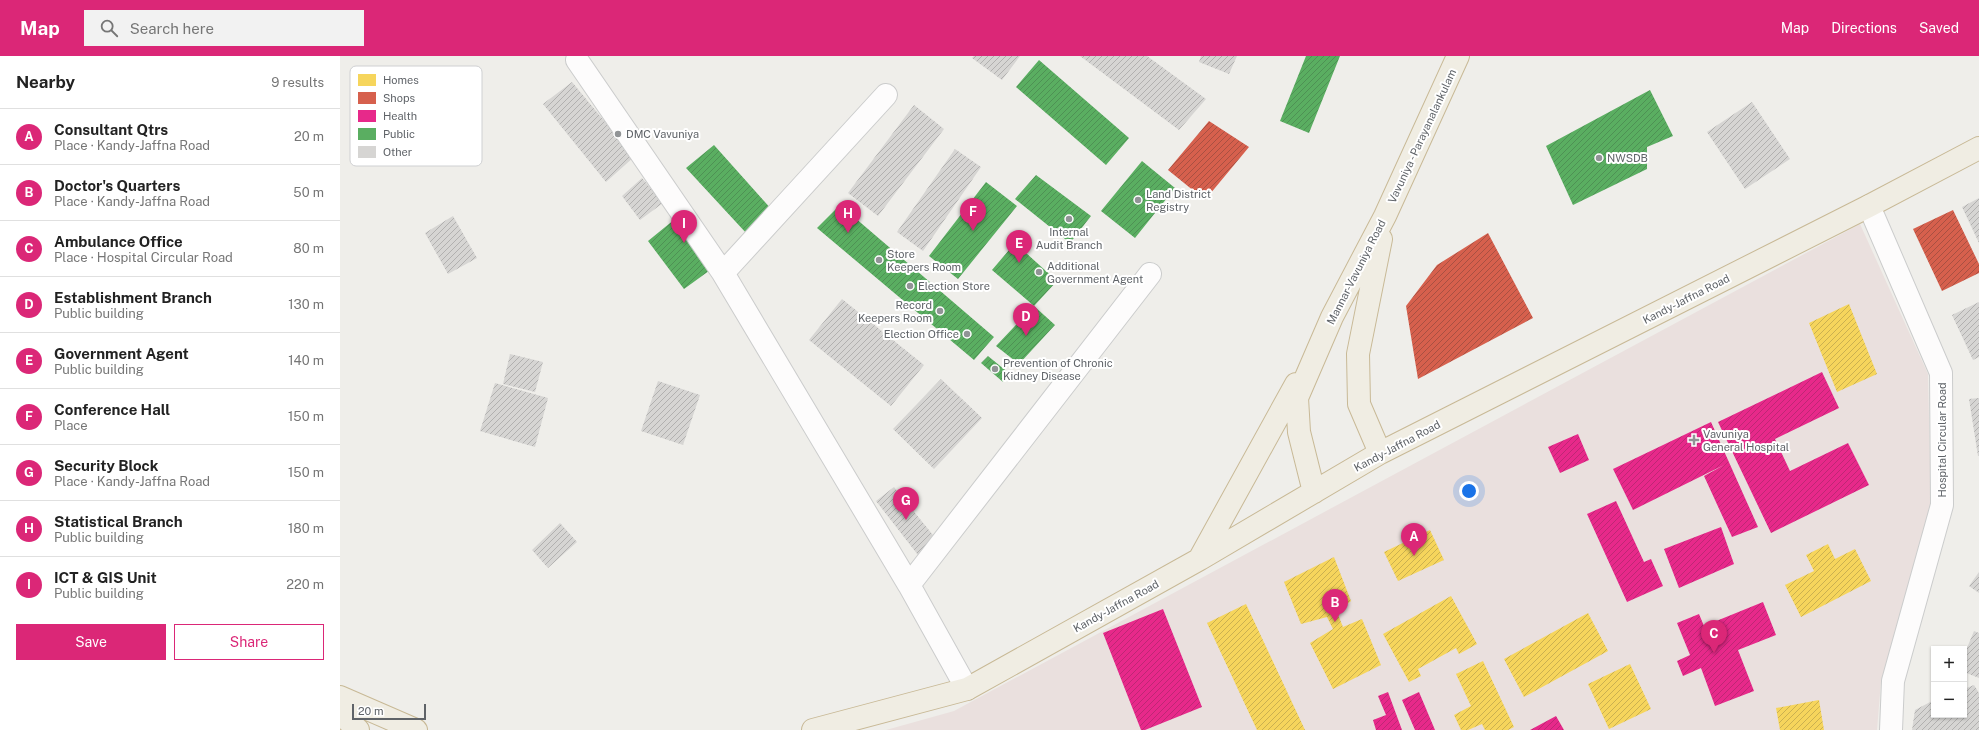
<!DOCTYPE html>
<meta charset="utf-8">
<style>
:root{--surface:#fff;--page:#f2f2f2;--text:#222;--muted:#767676;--line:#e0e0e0;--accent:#db2777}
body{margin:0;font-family:"Public Sans",sans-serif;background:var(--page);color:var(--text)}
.controls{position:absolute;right:12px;bottom:12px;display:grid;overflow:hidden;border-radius:0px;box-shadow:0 1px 3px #0004}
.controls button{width:36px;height:36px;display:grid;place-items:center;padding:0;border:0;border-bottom:1px solid var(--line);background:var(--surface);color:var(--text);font:20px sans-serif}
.scale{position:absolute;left:12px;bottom:10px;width:74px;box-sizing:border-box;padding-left:4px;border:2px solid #5f6368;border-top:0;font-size:11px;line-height:14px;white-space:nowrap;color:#5f6368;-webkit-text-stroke:3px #fff;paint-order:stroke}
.you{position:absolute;left:1129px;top:435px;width:14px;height:14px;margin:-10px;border:3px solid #fff;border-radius:50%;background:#1a73e8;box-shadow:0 0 0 6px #1a73e833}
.badge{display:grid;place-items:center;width:26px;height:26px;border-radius:50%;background:var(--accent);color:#fff;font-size:13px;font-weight:700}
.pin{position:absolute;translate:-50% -33px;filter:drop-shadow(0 1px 2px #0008)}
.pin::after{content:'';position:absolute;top:21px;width:14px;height:12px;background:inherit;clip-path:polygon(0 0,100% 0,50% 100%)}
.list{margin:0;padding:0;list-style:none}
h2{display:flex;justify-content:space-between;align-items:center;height:52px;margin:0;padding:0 16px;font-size:17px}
h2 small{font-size:13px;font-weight:400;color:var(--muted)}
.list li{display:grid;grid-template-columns:26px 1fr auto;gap:12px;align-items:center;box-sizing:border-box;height:56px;padding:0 16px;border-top:1px solid var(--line)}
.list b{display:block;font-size:15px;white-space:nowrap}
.list p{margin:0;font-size:13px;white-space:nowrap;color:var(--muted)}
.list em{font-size:13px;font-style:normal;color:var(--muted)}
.actions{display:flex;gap:8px;padding:12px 16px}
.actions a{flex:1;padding:9px 0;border:1px solid var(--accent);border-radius:0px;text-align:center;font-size:14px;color:var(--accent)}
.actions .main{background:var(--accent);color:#fff}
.icon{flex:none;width:22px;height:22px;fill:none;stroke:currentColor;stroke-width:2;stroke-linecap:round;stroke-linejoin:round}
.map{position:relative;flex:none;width:1639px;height:674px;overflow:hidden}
header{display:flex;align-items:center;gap:24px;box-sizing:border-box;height:56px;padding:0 20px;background:var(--accent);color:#fff}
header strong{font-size:19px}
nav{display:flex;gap:22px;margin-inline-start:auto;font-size:14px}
.search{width:280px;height:36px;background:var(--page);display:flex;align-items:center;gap:10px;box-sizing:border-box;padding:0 14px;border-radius:0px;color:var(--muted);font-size:15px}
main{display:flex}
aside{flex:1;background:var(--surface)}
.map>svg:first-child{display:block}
</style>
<header>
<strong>Map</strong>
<div class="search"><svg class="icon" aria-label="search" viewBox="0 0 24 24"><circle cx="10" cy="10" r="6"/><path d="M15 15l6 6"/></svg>Search here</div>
<nav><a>Map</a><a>Directions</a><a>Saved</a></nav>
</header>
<main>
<aside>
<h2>Nearby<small>9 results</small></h2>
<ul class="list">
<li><span class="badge">A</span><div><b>Consultant Qtrs</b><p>Place · Kandy-Jaffna Road</p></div><em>20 m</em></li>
<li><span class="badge">B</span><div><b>Doctor's Quarters</b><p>Place · Kandy-Jaffna Road</p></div><em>50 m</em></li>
<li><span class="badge">C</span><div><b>Ambulance Office</b><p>Place · Hospital Circular Road</p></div><em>80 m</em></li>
<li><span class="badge">D</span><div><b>Establishment Branch</b><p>Public building</p></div><em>130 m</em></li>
<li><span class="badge">E</span><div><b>Government Agent</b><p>Public building</p></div><em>140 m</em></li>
<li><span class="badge">F</span><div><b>Conference Hall</b><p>Place</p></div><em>150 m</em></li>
<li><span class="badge">G</span><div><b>Security Block</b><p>Place · Kandy-Jaffna Road</p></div><em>150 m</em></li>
<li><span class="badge">H</span><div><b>Statistical Branch</b><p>Public building</p></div><em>180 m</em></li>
<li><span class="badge">I</span><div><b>ICT &amp; GIS Unit</b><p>Public building</p></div><em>220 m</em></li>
</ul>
<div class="actions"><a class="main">Save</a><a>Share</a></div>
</aside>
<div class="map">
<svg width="1639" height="674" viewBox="0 0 1639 674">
<defs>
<pattern id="homes-hatch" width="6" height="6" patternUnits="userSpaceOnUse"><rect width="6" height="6" fill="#f6d55c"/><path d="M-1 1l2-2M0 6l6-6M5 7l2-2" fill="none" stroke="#cab050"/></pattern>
<pattern id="shops-hatch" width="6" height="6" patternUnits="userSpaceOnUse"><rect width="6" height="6" fill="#d6604d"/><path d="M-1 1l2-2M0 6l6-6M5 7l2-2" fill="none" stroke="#a85042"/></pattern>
<pattern id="health-hatch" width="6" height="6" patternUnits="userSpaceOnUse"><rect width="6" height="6" fill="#e7298a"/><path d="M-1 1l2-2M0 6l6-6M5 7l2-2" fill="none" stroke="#be2775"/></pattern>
<pattern id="public-hatch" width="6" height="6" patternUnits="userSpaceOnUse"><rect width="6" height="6" fill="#5aae61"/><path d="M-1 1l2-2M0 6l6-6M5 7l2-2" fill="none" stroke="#4e9154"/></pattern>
<pattern id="building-hatch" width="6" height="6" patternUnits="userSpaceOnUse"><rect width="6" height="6" fill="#d6d5d3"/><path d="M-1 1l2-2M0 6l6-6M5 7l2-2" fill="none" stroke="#b1b0af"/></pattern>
</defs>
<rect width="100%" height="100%" fill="#efeeea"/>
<!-- medical -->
<path fill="#eae0de" d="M1520 168 1588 318 1591 451 1541 625 1537 674H546L614 655Z"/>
<!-- homes -->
<path fill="url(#homes-hatch)" d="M1509 248 1537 318 1497 336 1469 267Z
M1090 474 1104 504 1058 525 1044 496Z
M1488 488 1495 503 1515 493 1531 525 1461 561 1445 529 1474 515 1466 499Z
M994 501 1011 545 997 556 1003 571 1022 563 1041 609 993 633 970 587 993 573 987 561 961 568 944 526Z
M1111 540 1137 588 1119 598 1116 592 1078 613 1081 620 1069 626 1043 578Z
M906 548 965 674H917L867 567Z
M1248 557 1268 595 1184 641 1164 603Z
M1143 605 1174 671 1168 674H1145L1142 668 1128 674H1121L1114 659 1131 650 1116 618Z
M1290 608 1311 653 1269 673 1248 628Z
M1479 644 1484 674H1440L1436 652Z"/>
<!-- shops -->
<path fill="url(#shops-hatch)" d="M869 65 909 91 865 144 828 114Z
M1613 154 1639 208V217L1602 235 1573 173Z
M1148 177 1193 262 1078 323 1066 250 1097 209Z"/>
<!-- health -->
<path fill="url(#health-hatch)" d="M1482 316 1499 352 1435 383 1450 415 1508 387 1529 429 1431 477 1378 366Z
M1371 366 1418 471 1392 481 1364 420 1384 409 1293 454 1273 413Z
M1238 378 1249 404 1220 417 1208 391Z
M1276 445 1304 506 1311 503 1323 530 1287 546 1247 458Z
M1381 471 1394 508 1339 532 1324 493Z
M1423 546 1436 579 1398 594 1414 635 1375 650 1361 612 1343 620 1337 605 1350 599 1337 567 1359 558 1364 570Z
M823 553 862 651 805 674H801L763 577Z
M1048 636 1062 674H1036L1033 664 1046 659 1038 640Z
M1079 636 1095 674H1075L1062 644Z
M1216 660 1224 674H1190Z"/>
<!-- public -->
<path fill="url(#public-hatch)" d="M966 0H1000L969 77 940 65Z
M699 4 789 82 766 109 676 31Z
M1310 34 1333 80 1307 91V113L1233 149 1206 90Z
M374 89 433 155 407 178 346 112Z
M802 105 835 132 795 182 761 155Z
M696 119 751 160 730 187 675 143Z
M646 126 677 150 618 223 589 200Z
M500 149 654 281 634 304 477 172Z
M335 163 373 212 344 233 308 185Z
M675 187 717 225 694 250 652 214Z
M694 250 715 269 679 308 656 290Z
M648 300 670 318 663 326 641 307Z"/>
<!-- building -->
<path fill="url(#building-hatch)" d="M634 0H680L662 24 632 2Z
M740 0H807L866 43 839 74Z
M861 0H897L889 18 859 6Z
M232 26 294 101 266 126 203 48Z
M1412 46 1450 103 1405 133 1367 76Z
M574 49 604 73 538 160 508 137Z
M615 93 641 111 583 195 557 176Z
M302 122 323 147 300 164 282 140Z
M1639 142V187L1622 151Z
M113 160 137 202 108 218 85 177Z
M502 243 584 309 551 350 469 284Z
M1639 246V301L1633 304 1612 259Z
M170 298 203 306 195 336 163 328Z
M601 323 642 362 594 413 553 373Z
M318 325 360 339 343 389 301 375Z
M155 327 208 342 195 391 140 375Z
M1639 342V400H1638L1629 343Z
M554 431 597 484 578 499 536 445Z
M220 467 237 486 208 512 192 494Z
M1639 516V537L1629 530Z
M1634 575 1639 577V622L1624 616V599Z
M1634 629 1639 637V674H1572L1575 654 1594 644V659H1624V633Z"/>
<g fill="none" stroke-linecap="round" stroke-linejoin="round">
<defs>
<path id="minor" d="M237 4 383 217
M546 39 383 217 569 529 627 633
M1529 150 1601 317 1602 449 1553 625 1551 674
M569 529 810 218"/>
<path id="highway" d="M1040 397 1019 348 1018 298 1041 183
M974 436 959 376 957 342 992 261 1045 160 1118 0
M860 502 956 328
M0 641 76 674
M0 657 18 674
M473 674 627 633 860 503 1040 397 1529 150 1639 92"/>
</defs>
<!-- minor casing -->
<use href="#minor" stroke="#cbcccc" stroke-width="24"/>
<!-- highway casing -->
<use href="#highway" stroke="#c8b996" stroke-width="24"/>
<!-- minor -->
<use href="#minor" stroke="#fdfcfc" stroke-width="22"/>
<!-- highway -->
<use href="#highway" stroke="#f0ede3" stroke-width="22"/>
</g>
<!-- markers -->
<g fill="#919496" stroke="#fff" stroke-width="1.5">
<circle cx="278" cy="78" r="4"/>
<circle cx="1259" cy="102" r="4"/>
<circle cx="798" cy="144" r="4"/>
<circle cx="729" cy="163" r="4"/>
<circle cx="539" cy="204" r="4"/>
<circle cx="699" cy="216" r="4"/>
<circle cx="570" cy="230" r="4"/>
<circle cx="600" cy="255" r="4"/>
<circle cx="627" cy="278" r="4"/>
<circle cx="655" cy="313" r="4"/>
<path d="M1352 378h4v4h4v4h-4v4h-4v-4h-4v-4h4z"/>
</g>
<g text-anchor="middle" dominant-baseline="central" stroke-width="4" stroke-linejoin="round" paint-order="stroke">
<!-- poi labels -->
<g font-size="11" fill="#5f6368" stroke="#fff" text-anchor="start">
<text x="286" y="78">DMC Vavuniya</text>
<text x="1267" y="102">NWSDB</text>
<text x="806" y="138">Land District<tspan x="806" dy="13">Registry</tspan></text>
<text x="729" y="176" text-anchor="middle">Internal<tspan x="729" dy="13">Audit Branch</tspan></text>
<text x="547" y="198">Store<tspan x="547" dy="13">Keepers Room</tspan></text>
<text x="707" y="210">Additional<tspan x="707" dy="13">Government Agent</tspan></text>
<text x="578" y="230">Election Store</text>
<text x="592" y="249" text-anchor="end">Record<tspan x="592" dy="13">Keepers Room</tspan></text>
<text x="619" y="278" text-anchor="end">Election Office</text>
<text x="663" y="307">Prevention of Chronic<tspan x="663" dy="13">Kidney Disease</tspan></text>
<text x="1363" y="378">Vavuniya<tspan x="1363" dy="13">General Hospital</tspan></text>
</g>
<!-- street labels -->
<g font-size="11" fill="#5f6368" stroke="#fff">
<text transform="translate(1082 80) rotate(-65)">Vavuniya - Parayanalankulam</text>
<text transform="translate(1016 216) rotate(-63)">Mannar-Vavuniya Road</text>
<text transform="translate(1346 243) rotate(-27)">Kandy-Jaffna Road</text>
<text transform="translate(1602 384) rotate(-90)">Hospital Circular Road</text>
<text transform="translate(1057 390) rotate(-28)">Kandy-Jaffna Road</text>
<text transform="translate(776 550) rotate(-29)">Kandy-Jaffna Road</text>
</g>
</g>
<!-- legend -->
<rect x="10" y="10" width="132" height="100" rx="6" fill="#fff" stroke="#cfd0d2" stroke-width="1"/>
<rect x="18" y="18" width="18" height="12" fill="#f6d55c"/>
<rect x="18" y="36" width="18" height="12" fill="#d6604d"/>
<rect x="18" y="54" width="18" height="12" fill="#e7298a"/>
<rect x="18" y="72" width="18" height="12" fill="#5aae61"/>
<rect x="18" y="90" width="18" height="12" fill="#d6d5d3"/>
<g font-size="11" fill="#5f6368">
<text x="43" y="28">Homes</text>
<text x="43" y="46">Shops</text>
<text x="43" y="64">Health</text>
<text x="43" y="82">Public</text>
<text x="43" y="100">Other</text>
</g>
</svg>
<div class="controls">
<button>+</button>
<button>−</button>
</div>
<div class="scale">20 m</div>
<div class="you"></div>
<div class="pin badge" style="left:1074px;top:500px">A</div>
<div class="pin badge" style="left:995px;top:566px">B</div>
<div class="pin badge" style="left:1374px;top:597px">C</div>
<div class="pin badge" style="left:686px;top:280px">D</div>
<div class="pin badge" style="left:679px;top:207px">E</div>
<div class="pin badge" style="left:633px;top:175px">F</div>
<div class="pin badge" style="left:566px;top:464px">G</div>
<div class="pin badge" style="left:508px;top:177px">H</div>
<div class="pin badge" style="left:344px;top:187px">I</div>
</div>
</main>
